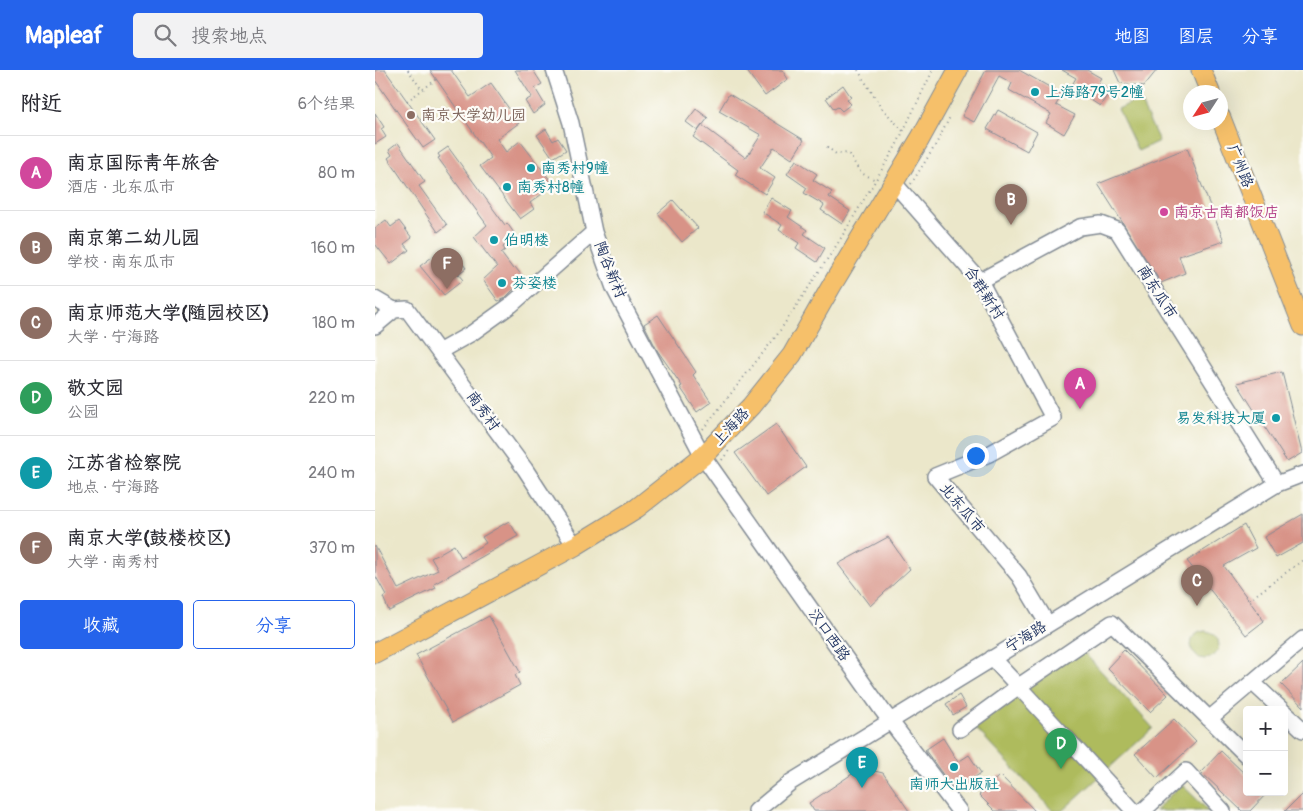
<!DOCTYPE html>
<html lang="zh">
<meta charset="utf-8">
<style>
:root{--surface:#fff;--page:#f2f2f3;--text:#2b2b33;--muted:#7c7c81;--line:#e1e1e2;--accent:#2563eb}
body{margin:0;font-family:Pangolin,"LXGW WenKai TC",sans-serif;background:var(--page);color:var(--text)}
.controls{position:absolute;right:15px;bottom:15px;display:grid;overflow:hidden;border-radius:5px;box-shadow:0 5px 20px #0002}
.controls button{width:45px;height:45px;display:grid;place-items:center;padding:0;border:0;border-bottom:1px solid var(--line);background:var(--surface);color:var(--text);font:25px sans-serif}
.compass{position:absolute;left:808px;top:15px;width:45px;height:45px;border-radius:50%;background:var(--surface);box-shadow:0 5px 20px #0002;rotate:234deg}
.you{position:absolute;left:600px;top:385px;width:18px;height:18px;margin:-12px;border:4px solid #fff;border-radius:50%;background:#1a73e8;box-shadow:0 0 0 8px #1a73e833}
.badge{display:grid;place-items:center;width:32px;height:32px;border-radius:50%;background:var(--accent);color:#fff;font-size:16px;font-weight:700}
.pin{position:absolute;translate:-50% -41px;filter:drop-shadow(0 1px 2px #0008)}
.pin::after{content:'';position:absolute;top:26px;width:18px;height:15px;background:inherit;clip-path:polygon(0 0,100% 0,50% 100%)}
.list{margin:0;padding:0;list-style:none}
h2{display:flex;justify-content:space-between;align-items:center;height:65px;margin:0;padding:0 20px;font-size:21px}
h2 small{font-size:16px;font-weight:400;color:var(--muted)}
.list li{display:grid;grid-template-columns:32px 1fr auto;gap:15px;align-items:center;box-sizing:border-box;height:75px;padding:0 20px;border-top:1px solid var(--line)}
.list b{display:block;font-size:19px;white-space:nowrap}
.list p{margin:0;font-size:16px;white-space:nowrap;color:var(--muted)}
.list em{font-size:16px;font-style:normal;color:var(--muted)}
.actions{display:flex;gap:10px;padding:15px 20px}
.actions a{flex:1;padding:11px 0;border:1px solid var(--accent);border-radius:5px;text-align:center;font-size:18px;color:var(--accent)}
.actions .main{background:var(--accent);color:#fff}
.icon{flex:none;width:28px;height:28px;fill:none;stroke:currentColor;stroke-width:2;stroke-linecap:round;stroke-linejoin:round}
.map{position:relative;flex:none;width:928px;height:741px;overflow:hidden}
header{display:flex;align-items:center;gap:30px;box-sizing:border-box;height:70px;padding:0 25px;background:var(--accent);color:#fff}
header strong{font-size:24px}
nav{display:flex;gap:28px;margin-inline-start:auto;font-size:18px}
.search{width:350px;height:45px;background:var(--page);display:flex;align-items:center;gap:12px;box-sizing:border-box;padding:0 18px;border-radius:5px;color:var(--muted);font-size:19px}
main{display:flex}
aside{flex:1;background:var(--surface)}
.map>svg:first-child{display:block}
</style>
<header>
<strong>Mapleaf</strong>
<div class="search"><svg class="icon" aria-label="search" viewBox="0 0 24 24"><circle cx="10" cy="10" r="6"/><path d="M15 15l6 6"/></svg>搜索地点</div>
<nav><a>地图</a><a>图层</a><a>分享</a></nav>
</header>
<main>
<aside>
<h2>附近<small>6个结果</small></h2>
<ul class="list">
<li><span class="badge" style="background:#d1479c">A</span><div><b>南京国际青年旅舍</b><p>酒店 · 北东瓜市</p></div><em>80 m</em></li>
<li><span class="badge" style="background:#8d6e63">B</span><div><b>南京第二幼儿园</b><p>学校 · 南东瓜市</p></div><em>160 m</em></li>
<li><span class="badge" style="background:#8d6e63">C</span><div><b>南京师范大学(随园校区)</b><p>大学 · 宁海路</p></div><em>180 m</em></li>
<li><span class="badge" style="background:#2e9e5b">D</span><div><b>敬文园</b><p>公园</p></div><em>220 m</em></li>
<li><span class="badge" style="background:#0f9aa8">E</span><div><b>江苏省检察院</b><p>地点 · 宁海路</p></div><em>240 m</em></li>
<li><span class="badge" style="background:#8d6e63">F</span><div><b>南京大学(鼓楼校区)</b><p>大学 · 南秀村</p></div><em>370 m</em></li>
</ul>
<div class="actions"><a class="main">收藏</a><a>分享</a></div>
</aside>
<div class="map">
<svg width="928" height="741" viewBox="0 0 928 741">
<rect width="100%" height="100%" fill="#fdfcf7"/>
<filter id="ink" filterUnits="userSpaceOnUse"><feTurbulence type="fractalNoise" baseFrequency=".02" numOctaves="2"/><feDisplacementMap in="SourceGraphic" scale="10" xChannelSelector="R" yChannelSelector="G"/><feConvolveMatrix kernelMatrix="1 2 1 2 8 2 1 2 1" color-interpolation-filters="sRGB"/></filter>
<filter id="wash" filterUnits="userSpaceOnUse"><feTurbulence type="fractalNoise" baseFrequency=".0096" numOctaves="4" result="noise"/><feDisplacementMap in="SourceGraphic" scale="20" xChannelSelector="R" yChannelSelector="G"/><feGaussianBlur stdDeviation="1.12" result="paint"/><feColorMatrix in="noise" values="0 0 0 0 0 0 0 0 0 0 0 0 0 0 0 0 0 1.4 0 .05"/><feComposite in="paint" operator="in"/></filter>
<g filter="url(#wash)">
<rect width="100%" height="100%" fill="#ebe7ca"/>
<!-- green -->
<path fill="#aebb5d" stroke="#64755e" d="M764 29 784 71 763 81 743 39Z
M816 575a14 14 0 1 1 28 0a14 14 0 1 1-28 0Z
M704 577 778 658 687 741H678L597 654Z
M806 714 834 741H780Z"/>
<g id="blocks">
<!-- building -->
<path fill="#d89387" d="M0 0H10L60 70 48 78 0 10Z
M55 0H76L95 27 116 13 144 53 122 69 131 82 145 71 179 115 155 133 159 139 145 149 105 96 116 88Z
M140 0H158L167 14 160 18 170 35 158 44 150 31 157 27Z
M371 0H407L413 9 390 26Z
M611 0H644L687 24 681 35 700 45 689 64 671 53 676 44 634 20 637 13 624 6 599 52 587 46Z
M687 0H712L726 8 723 12 736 20 725 36 708 25 711 21 698 13 701 8Z
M739 0H782L769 16 745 13Z
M468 15 476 27 472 30 476 34 467 41 463 37 459 39 451 28Z
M354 24 429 70 417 89 399 77 385 98 400 108 390 124 360 105 363 100 318 67 327 55 371 88 386 65 344 41Z
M321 39 333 48 323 61 311 52Z
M623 40 662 62 652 81 612 59Z
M0 43 9 57 6 59 11 67 0 74Z
M171 59 178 71 183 68 191 80 178 88 162 65Z
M23 73 50 112 44 116 72 155 63 162 13 88 17 85 14 80Z
M73 77 130 155 132 153 139 163 137 165 139 168 128 177 130 180 126 183 138 199 140 197 148 207 145 208 147 211 130 228 123 231 108 210 122 197 99 167 112 155 63 88 65 87 63 84Z
M812 78 849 171 804 186 810 203 786 213 723 114Z
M421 90 442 104 438 110 457 122 454 127 475 141 467 154 446 140 449 135 429 123 432 118 412 104Z
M396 128 417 141 413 147 432 160 429 164 450 178 442 192 421 178 424 173 404 160 407 155 387 142Z
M298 130 323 158 307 172 283 143Z
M11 150 16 157 24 151 37 168 29 174 34 180 16 194 0 174V158Z
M65 181 70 187 78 181 91 198 83 204 88 210 69 225 45 196Z
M283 245 321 302 318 305 336 332 322 342 305 317 307 316 282 280 269 254Z
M907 302 927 383 912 392 862 313Z
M401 354 431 397 391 426 360 383Z
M928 444V473L901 488 889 467Z
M134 451 143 466 59 514 61 518 14 541 8 527 11 525 0 505V476L23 519 63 500 56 488 79 475 86 487 111 473 107 467Z
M869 455 881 478 849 496 889 551 871 565 812 491Z
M513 467 535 499 495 536 463 494Z
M114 546 145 602 140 605 145 615 78 652 41 585Z
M749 580 793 625 775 642 732 598Z
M928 593V637L906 614Z
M584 625 591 637 578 645 571 634Z
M799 649 821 672 782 708 760 684Z
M568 668 583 692 594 685 606 703 580 721 550 680Z
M846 681 872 706V722H893L875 741H867L826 702Z
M486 698 508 703 534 741H439L434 733Z
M625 705 660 741H620L604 725Z
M928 723V741H910Z"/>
</g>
</g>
<g filter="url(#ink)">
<use href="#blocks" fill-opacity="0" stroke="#838b94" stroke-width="1"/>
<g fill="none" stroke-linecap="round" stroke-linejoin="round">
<defs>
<path id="minor" d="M179 0 196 53 219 162 239 218 328 386 507 640 584 741
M519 113 605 211 678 348 614 384 560 406 644 506 672 553
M605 211 705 157 726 154 742 160 902 414
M0 229 19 240 32 239 150 399 200 476
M0 256 19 240
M65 281 97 263 136 235 219 162
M617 588 759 741
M877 612 907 640
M909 642 928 660
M834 649 928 569
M585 659 644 616 737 553 872 686
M381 741 416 712 902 414 928 404
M768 741 811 701 848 741"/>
<path id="major" d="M826 0 835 22
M846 48 928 256
M0 583 200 476 262 438 328 386 376 336 417 285 457 215 545 69 583 0"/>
</defs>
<!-- minor casing -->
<use href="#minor" stroke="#838b94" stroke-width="18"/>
<!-- major casing -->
<use href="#major" stroke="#838b94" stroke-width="21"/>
<!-- path -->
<path stroke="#838b94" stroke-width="2" stroke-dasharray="1 4" stroke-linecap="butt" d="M33 0 47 20
M483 0 505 36 528 61
M32 31 62 9
M452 77 461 84 473 83 486 103 501 110
M536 114 560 76 576 45
M328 359 402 265 463 173 521 76 558 0
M347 390 356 378
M874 530 928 490"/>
<!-- minor -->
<use href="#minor" stroke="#fff" stroke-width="15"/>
<!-- major -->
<use href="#major" stroke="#f6c06b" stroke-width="19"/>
</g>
</g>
<!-- markers -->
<g fill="#0f9aa8" stroke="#fdfcf7" stroke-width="2">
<circle cx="660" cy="22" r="5"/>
<circle cx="156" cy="98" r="5"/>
<circle cx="132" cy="117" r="5"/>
<circle cx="119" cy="170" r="5"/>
<circle cx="127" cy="213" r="5"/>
<circle cx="901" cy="348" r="5"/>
<circle cx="579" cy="697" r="5"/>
</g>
<circle fill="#8d6e63" stroke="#fdfcf7" stroke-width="2" cx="36" cy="45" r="5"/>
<circle fill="#d1479c" stroke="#fdfcf7" stroke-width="2" cx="789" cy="142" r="5"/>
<g text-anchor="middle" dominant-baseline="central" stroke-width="4.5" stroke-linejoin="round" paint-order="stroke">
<!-- culture labels -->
<g font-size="15" fill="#0d838f" stroke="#fdfcf7" text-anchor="start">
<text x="670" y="22">上海路79号2幢</text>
<text x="166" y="98">南秀村9幢</text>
<text x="142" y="117">南秀村8幢</text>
<text x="129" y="170">伯明楼</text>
<text x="137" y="213">芬姿楼</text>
<text x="891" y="348" text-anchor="end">易发科技大厦</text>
<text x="579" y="714" text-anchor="middle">南师大出版社</text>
</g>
<!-- education labels -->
<g font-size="15" fill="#785e54" stroke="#fdfcf7" text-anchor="start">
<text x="46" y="45">南京大学幼儿园</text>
</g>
<!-- street labels -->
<g font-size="15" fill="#1b2f5e" stroke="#fdfcf7">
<text transform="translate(865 96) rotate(68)">广州路</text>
<text transform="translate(235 200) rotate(68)">陶谷新村</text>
<text transform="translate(782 222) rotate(58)">南东瓜市</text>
<text transform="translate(609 223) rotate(57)">合群新村</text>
<text transform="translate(108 341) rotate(54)">南秀村</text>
<text transform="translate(356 357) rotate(-47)">上海路</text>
<text transform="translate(587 438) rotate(50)">北东瓜市</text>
<text transform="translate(454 565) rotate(55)">汉口西路</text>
<text transform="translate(651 567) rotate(-32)">宁海路</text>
</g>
<!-- hotel labels -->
<g font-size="15" fill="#b23c85" stroke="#fdfcf7" text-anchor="start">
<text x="799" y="142">南京古南都饭店</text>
</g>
</g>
</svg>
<div class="controls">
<button>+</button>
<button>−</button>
</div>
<svg class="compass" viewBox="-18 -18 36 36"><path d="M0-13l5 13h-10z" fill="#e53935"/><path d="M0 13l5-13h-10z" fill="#7c7c81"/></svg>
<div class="you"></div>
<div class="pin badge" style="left:705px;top:339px;background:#d1479c">A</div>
<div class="pin badge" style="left:636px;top:155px;background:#8d6e63">B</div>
<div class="pin badge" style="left:822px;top:536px;background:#8d6e63">C</div>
<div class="pin badge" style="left:686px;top:699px;background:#2e9e5b">D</div>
<div class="pin badge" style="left:487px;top:718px;background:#0f9aa8">E</div>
<div class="pin badge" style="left:72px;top:219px;background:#8d6e63">F</div>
</div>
</main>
